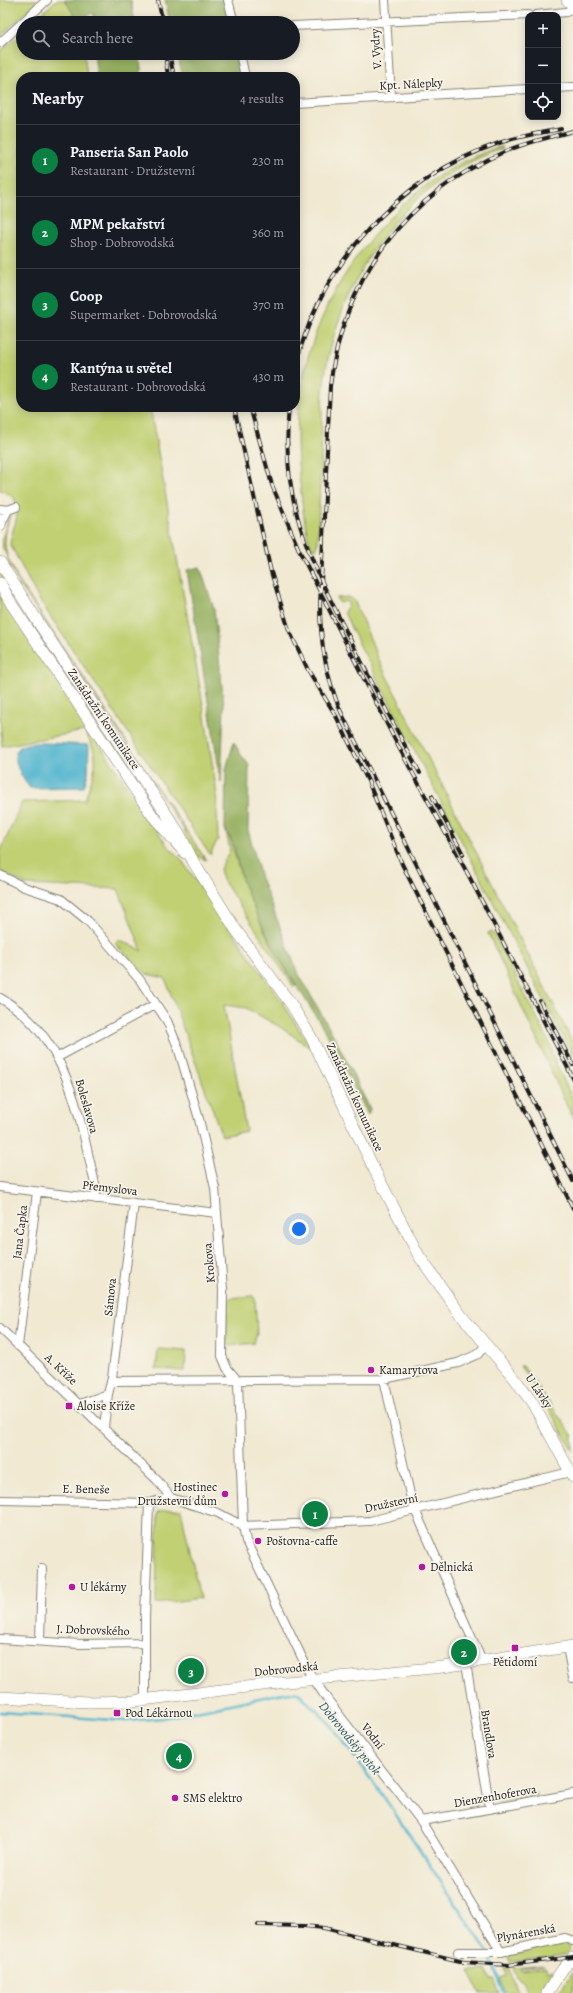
<!DOCTYPE html>
<meta charset="utf-8">
<style>
:root{--surface:#171b24;--page:#242831;--text:#f1f3f6;--muted:#9ea1a6;--line:#363941;--accent:#0b8043}
body{margin:0;font-family:Alegreya,serif;background:var(--page);color:var(--text)}
.controls{position:absolute;right:12px;top:12px;display:grid;overflow:hidden;border-radius:8px;box-shadow:0 2px 10px #0003}
.controls button{width:36px;height:36px;display:grid;place-items:center;padding:0;border:0;border-bottom:1px solid var(--line);background:var(--surface);color:var(--text);font:20px sans-serif}
.you{position:absolute;left:299px;top:1229px;width:14px;height:14px;margin:-10px;border:3px solid #fff;border-radius:50%;background:#1a73e8;box-shadow:0 0 0 6px #1a73e833}
.badge{display:grid;place-items:center;width:26px;height:26px;border-radius:50%;background:var(--accent);color:#fff;font-size:13px;font-weight:700}
.pin{position:absolute;translate:-50% -50%;border:2px solid #fff;box-shadow:0 1px 4px #0006}
.list{margin:0;padding:0;list-style:none}
h2{display:flex;justify-content:space-between;align-items:center;height:52px;margin:0;padding:0 16px;font-size:17px}
h2 small{font-size:13px;font-weight:400;color:var(--muted)}
.list li{display:grid;grid-template-columns:26px 1fr auto;gap:12px;align-items:center;box-sizing:border-box;height:72px;padding:0 16px;border-top:1px solid var(--line)}
.list b{display:block;font-size:15px;white-space:nowrap}
.list p{margin:0;font-size:13px;white-space:nowrap;color:var(--muted)}
.list em{font-size:13px;font-style:normal;color:var(--muted)}
.icon{flex:none;width:22px;height:22px;fill:none;stroke:currentColor;stroke-width:2;stroke-linecap:round;stroke-linejoin:round}
.map{position:relative;flex:none;width:573px;height:1993px;overflow:hidden}
.search{position:absolute;background:var(--surface);box-shadow:0 2px 10px #0003;left:16px;top:16px;width:284px;height:44px;display:flex;align-items:center;gap:10px;box-sizing:border-box;padding:0 14px;border-radius:22px;color:var(--muted);font-size:15px}
.panel{position:absolute;background:var(--surface);box-shadow:0 2px 10px #0003;left:16px;top:72px;width:284px;height:340px;border-radius:16px}
.map>svg:first-child{display:block}
</style>
<div class="map">
<svg width="573" height="1993" viewBox="0 0 573 1993">
<rect width="100%" height="100%" fill="#f7f3e8"/>
<filter id="ink" filterUnits="userSpaceOnUse"><feTurbulence type="fractalNoise" baseFrequency=".025" numOctaves="2"/><feDisplacementMap in="SourceGraphic" scale="8" xChannelSelector="R" yChannelSelector="G"/><feConvolveMatrix kernelMatrix="1 2 1 2 8 2 1 2 1" color-interpolation-filters="sRGB"/></filter>
<filter id="wash" filterUnits="userSpaceOnUse"><feTurbulence type="fractalNoise" baseFrequency=".012" numOctaves="4" result="noise"/><feDisplacementMap in="SourceGraphic" scale="16" xChannelSelector="R" yChannelSelector="G"/><feGaussianBlur stdDeviation="0.9" result="paint"/><feColorMatrix in="noise" values="0 0 0 0 0 0 0 0 0 0 0 0 0 0 0 0 0 1.4 0 .05"/><feComposite in="paint" operator="in"/></filter>
<g filter="url(#wash)">
<rect width="100%" height="100%" fill="#f1e9d2"/>
<!-- green -->
<path fill="#c0d072" stroke="#6e7647" d="M0 0H38L0 37Z
M56 0H65L79 23H32Z
M23 32V53H84L87 77H21V407H150L204 710 216 788 218 839 210 855 38 598 10 544C12 524 31 500 0 490V51Z
M502 146 503 148C489 154 474 159 461 167 391 208 348 276 329 354 320 390 322 429 321 466 320 491 318 516 318 542L316 549 312 548C304 530 302 502 300 483 288 389 314 306 375 234 410 193 450 162 502 146Z
M10 515 2 540 3 548 18 580 206 860C193 858 188 839 183 828L21 586C6 561 0 543 10 515Z
M0 567 177 836 168 830 10 593 0 575Z
M0 595 166 844 180 858 283 1003 311 1048 280 1027 246 1008 224 1005 246 1131 222 1136 165 978 146 974 115 944 119 939 142 951 118 889 26 885 0 871V853L22 802 85 800C94 769 103 760 84 731L2 746 0 716Z
M348 597 354 600 381 665 573 1043V1056L351 628 344 612 349 604 345 601 340 603 336 598Z
M225 828C234 846 236 863 243 881 256 918 275 953 296 986L294 987 287 977 223 880 220 869 230 850Z
M492 931 552 1047V1055L573 1100V1119L488 933Z
M253 1296 255 1299 257 1333 254 1343 230 1346 226 1343 227 1301 230 1298Z
M158 1349 186 1351 185 1371 156 1369Z
M520 1366H523L573 1436V1451L549 1409Z
M168 1509H181L200 1598 156 1604 158 1512Z
M537 1793V1796L502 1803 496 1802 498 1799Z
M564 1943 568 1945 570 1952 564 1955 510 1962 508 1956Z
M544 1965 520 1969 521 1971 546 1967 547 1971 553 1970 539 1993H528L523 1981 517 1978 513 1968Z
M504 1968H508L519 1993H506L500 1979 506 1977Z
M486 1970 491 1979H494L500 1993H480L469 1971Z
M573 1972V1993H559Z"/>
<!-- forest -->
<path fill="#98b264" stroke="#5a6740" d="M65 0H131L135 23H98L92 12 82 23H79Z
M165 0H225L230 23H170Z
M94 53H139L142 77H97Z
M177 53H236L241 77H183Z
M200 567 214 609 224 706 221 782 187 570Z
M234 742 241 755 249 765 248 830 261 878 297 971 336 1040 370 1109 368 1115 326 1032 279 958 259 920 242 880 233 843 225 828 226 769Z"/>
<!-- water -->
<path fill="#4fb4ce" stroke="#366875" d="M44 743 89 745 88 773 84 787 30 788C22 779 7 753 22 746 28 743 37 743 44 743Z"/>
<g fill="none" stroke-linecap="round" stroke-linejoin="round">
<!-- stream -->
<path stroke="#4fb4ce" stroke-width="2.5" d="M0 1712 126 1721 163 1718 288 1692 299 1693 332 1726 388 1803 488 1952 504 1993"/>
</g>
</g>
<g filter="url(#ink)">
<g fill="none" stroke-linecap="round" stroke-linejoin="round">
<defs>
<path id="street" d="M228 0 234 23
M385 0 391 97
M536 15 566 12 573 9
M293 26 528 15
M0 43 47 0
M240 53 245 77
M558 88 573 87
M295 103 528 89
M0 509 8 510 16 507
M0 526 8 510
M0 875 24 887 61 899 88 921 140 980 167 1021 178 1047 199 1119 215 1188 223 1289 222 1356 227 1368 238 1381 243 1526 246 1541 309 1672 327 1699 421 1821 501 1952
M0 998C69 1036 79 1118 96 1188V1199
M58 1057 156 1004
M0 1187 217 1213
M0 1328 157 1480 171 1498
M18 1346 37 1192
M384 1379 412 1503 482 1661
M112 1381 384 1379 458 1363 478 1354 485 1346
M80 1404 108 1394
M104 1427 108 1394 112 1378 134 1203
M171 1498 218 1513 243 1526 370 1521 570 1472
M0 1500 149 1503 171 1498
M0 1639 79 1644 145 1643
M40 1640 42 1568
M567 1647 573 1678
M466 1663 490 1809
M145 1700V1618L149 1503
M421 1821 573 1794
M458 1952H501L565 1938 573 1941"/>
<path id="secondary" d="M567 0 573 5
M0 519V525
M0 562 40 625 179 833 194 863 236 930 291 1004 311 1037 374 1169 419 1256 461 1315 515 1379 533 1404 573 1477
M0 583 12 605 152 815 185 853
M0 1697 88 1702 134 1701 286 1682 443 1667 573 1646
M547 1993 562 1970 573 1957"/>
</defs>
<!-- street casing -->
<use href="#street" stroke="#868277" stroke-width="10"/>
<!-- secondary casing -->
<use href="#secondary" stroke="#868277" stroke-width="12"/>
<!-- street -->
<use href="#street" stroke="#fff" stroke-width="8"/>
<!-- secondary -->
<use href="#secondary" stroke="#fff" stroke-width="11"/>
<defs>
<path id="rail" d="M158 0 163 23
M169 53 174 77
M166 61 168 77
M573 131C551 137 527 142 506 151 405 195 344 277 330 386L320 605C320 643 326 677 341 712L573 1181
M295 368C321 263 396 179 499 143 519 136 540 133 561 129
M234 407 271 572 289 630 308 670 336 716 368 781 402 864 573 1208
M250 407 272 485 299 550 397 744 470 878 573 1078
M289 407C279 505 313 565 355 649 376 690 397 732 420 773
M432 796 463 854
M540 1001 573 1065
M258 1925 304 1926 324 1928 464 1962 508 1965 573 1957"/>
</defs>
<!-- rail casing -->
<use href="#rail" stroke="#1c1c1c" stroke-width="4"/>
<!-- rail -->
<use href="#rail" stroke="#f7f3e8" stroke-width="2.5" stroke-dasharray="8" stroke-linecap="butt"/>
</g>
</g>
<!-- markers -->
<g fill="#b5179e" stroke="#f7f3e8" stroke-width="1.5">
<circle cx="371" cy="1370" r="4"/>
<rect x="65" y="1402" width="8" height="8" rx="2"/>
<circle cx="225" cy="1494" r="4"/>
<circle cx="258" cy="1541" r="4"/>
<circle cx="422" cy="1567" r="4"/>
<circle cx="72" cy="1587" r="4"/>
<rect x="511" y="1644" width="8" height="8" rx="2"/>
<rect x="113" y="1709" width="8" height="8" rx="2"/>
<circle cx="175" cy="1798" r="4"/>
</g>
<g text-anchor="middle" dominant-baseline="central" stroke-width="3.5" stroke-linejoin="round" paint-order="stroke">
<!-- street labels -->
<g font-size="12" fill="#1c1c1c" stroke="#f7f3e8">
<text transform="translate(376 49) rotate(-94)">V. Vydry</text>
<text transform="translate(411 84) rotate(-3)">Kpt. Nálepky</text>
<text transform="translate(104 719) rotate(56)">Zanádražní komunikace</text>
<text transform="translate(355 1097) rotate(65)">Zanádražní komunikace</text>
<text transform="translate(87 1106) rotate(74)">Boleslavova</text>
<text transform="translate(110 1188) rotate(7)">Přemyslova</text>
<text transform="translate(20 1232) rotate(-83)">Jana Čapka</text>
<text transform="translate(209 1263) rotate(-95)">Krokova</text>
<text transform="translate(110 1297) rotate(-84)">Sámova</text>
<text transform="translate(61 1369) rotate(43)">A. Kříže</text>
<text transform="translate(539 1391) rotate(56)">U Lávky</text>
<text transform="translate(86 1489) rotate(1)">E. Beneše</text>
<text transform="translate(391 1503) rotate(-12)">Družstevní</text>
<text transform="translate(93 1630) rotate(2)">J. Dobrovského</text>
<text transform="translate(286 1669) rotate(-6)">Dobrovodská</text>
<text transform="translate(489 1734) rotate(81)">Brandlova</text>
<text transform="translate(373 1736) rotate(52)">Vodní</text>
<text transform="translate(495 1796) rotate(-10)">Dienzenhoferova</text>
<text transform="translate(526 1933) rotate(-10)">Plynárenská</text>
</g>
<!-- poi labels -->
<g font-size="12" fill="#1c1c1c" stroke="#f7f3e8" text-anchor="start">
<text x="379" y="1370">Kamarytova</text>
<text x="77" y="1406">Aloise Kříže</text>
<text x="217" y="1487" text-anchor="end">Hostinec<tspan x="217" dy="14">Družstevní dům</tspan></text>
<text x="266" y="1541">Poštovna-caffe</text>
<text x="430" y="1567">Dělnická</text>
<text x="80" y="1587">U lékárny</text>
<text x="515" y="1662" text-anchor="middle">Pětidomí</text>
<text x="125" y="1713">Pod Lékárnou</text>
<text x="183" y="1798">SMS elektro</text>
</g>
<!-- water labels -->
<g font-size="13" font-style="italic" fill="#305963" stroke="#f7f3e8">
<text transform="translate(350 1738) rotate(51)">Dobrovodský potok</text>
</g>
</g>
</svg>
<div class="controls">
<button>+</button>
<button>−</button>
<button><svg class="icon" aria-label="locate" viewBox="0 0 24 24"><circle cx="12" cy="12" r="6"/><path d="M12 2v4M12 18v4M2 12h4M18 12h4"/></svg></button>
</div>
<div class="you"></div>
<div class="pin badge" style="left:315px;top:1514px">1</div>
<div class="pin badge" style="left:464px;top:1652px">2</div>
<div class="pin badge" style="left:191px;top:1671px">3</div>
<div class="pin badge" style="left:179px;top:1756px">4</div>
<div class="search"><svg class="icon" aria-label="search" viewBox="0 0 24 24"><circle cx="10" cy="10" r="6"/><path d="M15 15l6 6"/></svg>Search here</div>
<section class="panel">
<h2>Nearby<small>4 results</small></h2>
<ul class="list">
<li><span class="badge">1</span><div><b>Panseria San Paolo</b><p>Restaurant · Družstevní</p></div><em>230 m</em></li>
<li><span class="badge">2</span><div><b>MPM pekařství</b><p>Shop · Dobrovodská</p></div><em>360 m</em></li>
<li><span class="badge">3</span><div><b>Coop</b><p>Supermarket · Dobrovodská</p></div><em>370 m</em></li>
<li><span class="badge">4</span><div><b>Kantýna u světel</b><p>Restaurant · Dobrovodská</p></div><em>430 m</em></li>
</ul>
</section>
</div>
